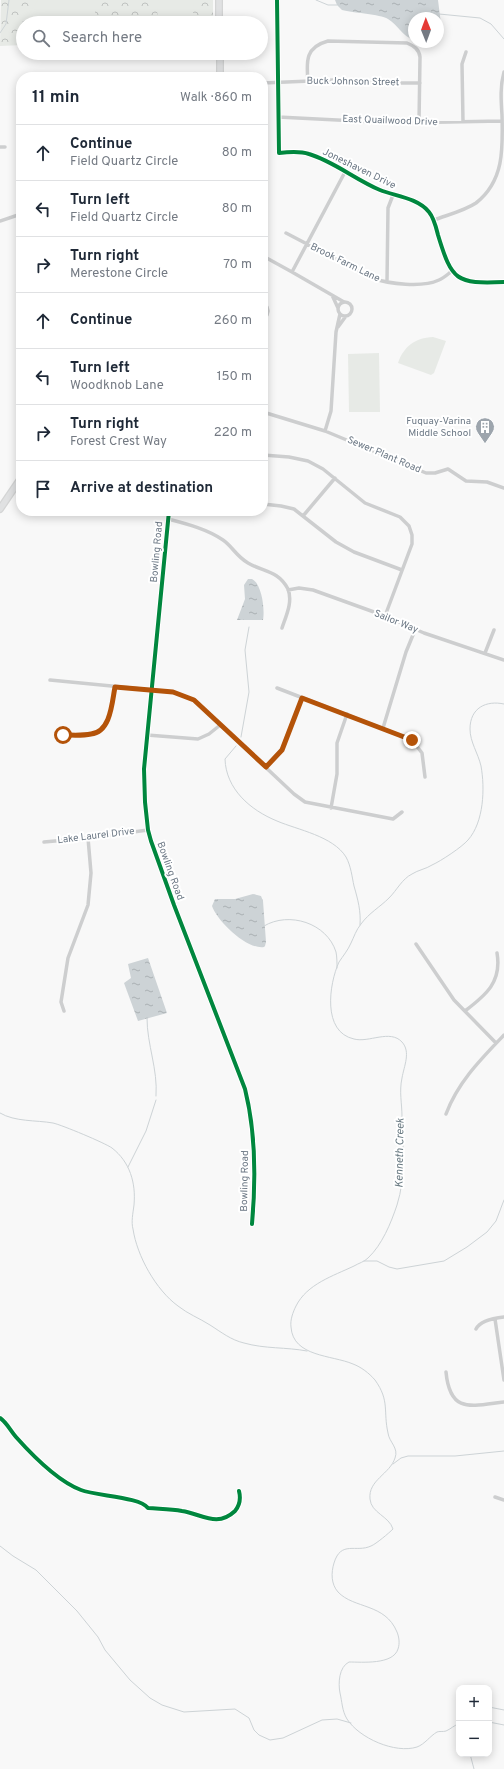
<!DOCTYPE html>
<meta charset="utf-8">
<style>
:root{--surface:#fff;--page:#f2f2f3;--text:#1f2937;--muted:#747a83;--line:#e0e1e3}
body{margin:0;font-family:Overpass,sans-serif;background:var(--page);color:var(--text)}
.controls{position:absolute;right:12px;bottom:12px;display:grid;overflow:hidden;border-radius:8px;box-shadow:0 2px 10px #0003}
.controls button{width:36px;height:36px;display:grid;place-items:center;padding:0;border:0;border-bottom:1px solid var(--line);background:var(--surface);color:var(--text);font:20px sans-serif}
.compass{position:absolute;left:408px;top:12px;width:36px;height:36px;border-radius:50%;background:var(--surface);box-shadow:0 2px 10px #0003;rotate:359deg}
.stop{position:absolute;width:12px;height:12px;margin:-9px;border:3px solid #b45309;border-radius:50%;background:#fff}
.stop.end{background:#b45309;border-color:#fff;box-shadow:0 1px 4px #0008}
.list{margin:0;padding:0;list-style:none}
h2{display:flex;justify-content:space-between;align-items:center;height:52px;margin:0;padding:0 16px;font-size:17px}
h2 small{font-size:13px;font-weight:400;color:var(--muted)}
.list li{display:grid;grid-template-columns:26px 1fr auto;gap:12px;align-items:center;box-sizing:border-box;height:56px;padding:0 16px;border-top:1px solid var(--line)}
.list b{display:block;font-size:15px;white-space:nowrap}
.list p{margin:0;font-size:13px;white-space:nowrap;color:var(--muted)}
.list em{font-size:13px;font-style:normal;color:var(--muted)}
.icon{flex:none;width:22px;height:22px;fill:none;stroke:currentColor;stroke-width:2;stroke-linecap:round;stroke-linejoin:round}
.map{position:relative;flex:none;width:504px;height:1769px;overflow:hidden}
.search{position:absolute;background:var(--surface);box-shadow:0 2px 10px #0003;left:16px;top:16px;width:252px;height:44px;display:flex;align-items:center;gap:10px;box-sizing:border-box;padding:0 14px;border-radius:22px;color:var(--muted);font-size:15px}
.panel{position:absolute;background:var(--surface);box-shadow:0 2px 10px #0003;left:16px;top:72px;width:252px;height:444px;border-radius:16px}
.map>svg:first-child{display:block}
</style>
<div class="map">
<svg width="504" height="1769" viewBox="0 0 504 1769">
<defs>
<pattern id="park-crowns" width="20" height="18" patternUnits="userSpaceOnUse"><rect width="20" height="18" fill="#e7eae6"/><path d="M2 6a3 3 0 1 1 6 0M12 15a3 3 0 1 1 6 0" fill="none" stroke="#bfc2c0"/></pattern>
<pattern id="water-ripples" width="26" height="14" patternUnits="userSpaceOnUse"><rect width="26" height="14" fill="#cdd3d6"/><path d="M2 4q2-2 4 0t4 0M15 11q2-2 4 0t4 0" fill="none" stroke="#aab0b3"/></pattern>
</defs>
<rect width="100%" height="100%" fill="#f8f8f8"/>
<!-- park -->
<path fill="url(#park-crowns)" d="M1 0H213V23H23V45L0 46Z"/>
<!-- pitch -->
<path fill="#e7eae6" d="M38 0H95V23H32L30 13Z
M157 0H194L193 15 190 23H158L157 7 161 3Z
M433 337 446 341 434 373 431 375 398 363C404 346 415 338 433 337Z
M379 353 380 412H349L348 354Z"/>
<!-- water -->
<path fill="url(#water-ripples)" d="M335 0H438L441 24V36L438 38V18H414V40C402 36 398 25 388 19 380 14 353 13 342 10L337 5Z
M248 579H252C262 584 265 610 263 620H237L245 599 244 585Z
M253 894 261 896 263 901 266 942 265 946 264 947C247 950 217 921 212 906L215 899H235Z
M148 958 167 1013 138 1021 124 983 131 978 128 964Z"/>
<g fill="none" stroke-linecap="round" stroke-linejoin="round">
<!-- stream -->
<path stroke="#cdd3d6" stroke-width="1" d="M316 0 328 5H337
M439 14 480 18 491 24 504 39
M0 33 6 24 9 0
M241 737 249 692 245 650 249 627
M236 746 225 759C226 789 250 810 277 821 298 830 333 836 346 857 351 866 352 877 354 886 358 900 361 911 360 925
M264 926C289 911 327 923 336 952 337 957 337 963 337 968
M147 1018C147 1045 158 1069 156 1096
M0 1113C15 1122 36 1120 53 1123 62 1125 105 1143 112 1148 130 1162 136 1183 134 1205 133 1213 131 1222 133 1229 137 1256 156 1290 178 1306 188 1314 199 1318 210 1325 221 1332 231 1340 244 1343 265 1349 286 1347 307 1351
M128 1167 146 1131 156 1100
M364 1261H377L389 1267 397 1269 444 1261 467 1247 487 1232 496 1221 504 1200
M393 1464 401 1458 408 1456H455L504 1451
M0 1546 13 1556 36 1570 77 1611 98 1637 105 1650 130 1680 150 1698 162 1705 184 1712 235 1709 249 1718 254 1730 259 1735 270 1740 283 1738 322 1720 337 1719 351 1723
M489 1707 504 1710
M489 1722 504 1725
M459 1724C454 1725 451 1729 446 1731 443 1732 439 1731 437 1732 430 1736 425 1744 417 1747 395 1754 359 1738 347 1719 342 1711 342 1701 340 1693 338 1683 339 1667 349 1662 362 1662 393 1665 398 1649 400 1643 399 1637 397 1632 385 1603 354 1609 338 1592 331 1584 331 1573 334 1563 341 1540 356 1553 371 1546 376 1544 389 1533 393 1529 389 1516 371 1513 370 1499 368 1480 390 1474 395 1458 399 1448 389 1442 388 1433 383 1411 390 1401 375 1380 369 1373 361 1367 353 1364 332 1355 293 1357 291 1327 290 1320 293 1312 296 1306 307 1284 333 1276 354 1266 359 1263 364 1262 368 1258 382 1245 391 1223 397 1205 406 1177 403 1146 402 1117 402 1103 399 1092 402 1078 404 1066 411 1052 402 1042 390 1029 369 1043 354 1039 322 1032 329 984 339 962 343 956 348 950 351 943 354 937 356 930 361 924 369 913 380 907 389 898 397 890 402 879 412 874 418 870 426 869 432 865 441 861 462 847 468 840 484 822 485 788 481 766 478 753 470 742 470 729 470 708 486 700 504 704
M470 1754 474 1769"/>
<defs>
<path id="trunk" d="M219 0V23
M220 53V77
M0 509 21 478"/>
</defs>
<!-- trunk casing -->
<use href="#trunk" stroke="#d4d5d5" stroke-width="8"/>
<!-- minor -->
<path stroke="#cdcecf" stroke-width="3.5" d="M277 0 279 153C288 152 300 151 309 154 333 161 356 180 380 190 395 196 418 198 429 212 434 218 436 227 438 235 452 281 456 284 504 282
M308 81C306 60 306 47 328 41L407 43C414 46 419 49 420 57L419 123
M263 83 334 80 381 83H420
M278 117 396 123 502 121
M463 122 462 64 466 52
M0 147H5
M434 220C447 215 464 211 476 203 504 181 503 149 502 115 501 100 500 86 504 72
M0 221 21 214
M286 233 372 278C389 284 422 288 439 280 444 278 448 274 452 271
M263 256 292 272
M387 282 388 208 393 195
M332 295 338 308
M344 302 292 272 345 172
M338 309a7 7 0 1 1 14 0a7 7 0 1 1-14 0Z
M263 306 267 307 268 311 267 315 263 317
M338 327 346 316
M263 347 264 317
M263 412 325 431 426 473H435L448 469 466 481 487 482 504 488
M325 431 331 411 336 332 340 314
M263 455 289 457 308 461 323 469 365 503 400 517 409 526 412 535V544L385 616
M263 504 281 506 294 509 336 542 354 552 402 570
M169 511 144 769 145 802 148 830 151 841 174 905 245 1089C256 1133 256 1179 252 1224
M303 516 335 478
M168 519C187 524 207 529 223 540 232 546 236 556 248 563 263 572 278 570 288 589 293 602 286 616 282 628
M288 590 299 588 313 590 385 616 424 633 504 660
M485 653 494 630
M50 680 173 692 194 700 294 794 305 802 393 819 402 812
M277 688 412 740 422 753 425 777
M383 728 406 652 415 630
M63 735C72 735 82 736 91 734 111 732 112 702 115 687
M147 735 198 739 209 734 219 726
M266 767 282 749 302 698
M331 808 337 774V743L347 714
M44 842 88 838 148 830
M416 944 454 1000 496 1043
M64 1011 61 1002 68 958 88 905 91 873 88 838
M465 1011C486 995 502 982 497 953
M446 1114C458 1082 481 1059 504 1035
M495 1319 504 1380
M476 1329C480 1321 495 1318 504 1317
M446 1372C450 1414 471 1406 504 1402
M0 1418C7 1423 10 1430 16 1437 33 1456 57 1481 81 1490 97 1496 140 1497 148 1508 160 1509 171 1509 182 1511 202 1514 217 1528 235 1511 240 1505 241 1499 239 1491
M495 1497 504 1500"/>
<!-- trunk -->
<use href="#trunk" stroke="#e0e1e2" stroke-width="5.5"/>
<defs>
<path id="cycleway" d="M277 0 279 153C288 152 300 151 309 154 333 161 356 180 380 190 395 196 418 198 429 212 434 218 436 227 438 235 452 281 456 284 504 282
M169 511 144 769 145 802 148 830 151 841 174 905 245 1089C256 1133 256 1179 252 1224
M0 1418C7 1423 10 1430 16 1437 33 1456 57 1481 81 1490 97 1496 140 1497 148 1508 160 1509 171 1509 182 1511 202 1514 217 1528 235 1511 240 1505 241 1499 239 1491"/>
</defs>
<!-- cycleway casing -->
<use href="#cycleway" stroke="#fff" stroke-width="6"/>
<!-- cycleway -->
<use href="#cycleway" stroke="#00873e" stroke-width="4"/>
</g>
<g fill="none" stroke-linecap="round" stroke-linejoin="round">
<!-- route -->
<path stroke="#b45309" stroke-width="5" d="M63 735C72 735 82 736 91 734 111 732 112 702 115 687L173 692 194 700 266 767 282 750 302 698 412 740"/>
</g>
<!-- icons -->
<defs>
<symbol id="building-pin" viewBox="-11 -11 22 30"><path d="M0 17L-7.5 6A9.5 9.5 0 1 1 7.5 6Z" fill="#9da5ad" stroke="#fff"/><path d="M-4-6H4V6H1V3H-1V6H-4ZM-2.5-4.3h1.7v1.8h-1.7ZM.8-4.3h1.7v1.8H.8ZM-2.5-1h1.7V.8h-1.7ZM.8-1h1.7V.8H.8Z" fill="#fff"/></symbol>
</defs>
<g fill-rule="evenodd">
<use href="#building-pin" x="474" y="416" width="22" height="30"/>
</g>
<g text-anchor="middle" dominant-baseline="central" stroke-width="4" stroke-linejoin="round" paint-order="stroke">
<!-- street labels -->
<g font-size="10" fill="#6c7885" stroke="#fff">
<text transform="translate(353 82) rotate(1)">Buck Johnson Street</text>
<text transform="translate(390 121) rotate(2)">East Quailwood Drive</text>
<text transform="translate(359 169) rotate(26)">Joneshaven Drive</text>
<text transform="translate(345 263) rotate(26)">Brook Farm Lane</text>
<text transform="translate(384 455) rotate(23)">Sewer Plant Road</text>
<text transform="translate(157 552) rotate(-85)">Bowling Road</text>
<text transform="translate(396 622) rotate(22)">Sailor Way</text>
<text transform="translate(96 836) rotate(-7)">Lake Laurel Drive</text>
<text transform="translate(170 871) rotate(70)">Bowling Road</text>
<text transform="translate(245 1181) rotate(-89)">Bowling Road</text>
</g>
<!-- poi labels -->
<g font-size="10" fill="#6c7885" stroke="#fff" text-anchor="end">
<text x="471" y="421">Fuquay-Varina<tspan x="471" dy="12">Middle School</tspan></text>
</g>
<!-- water labels -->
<g font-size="11" font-style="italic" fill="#677880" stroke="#fff">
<text transform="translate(400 1153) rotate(-89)">Kenneth Creek</text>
</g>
</g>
</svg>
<div class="controls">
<button>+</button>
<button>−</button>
</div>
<svg class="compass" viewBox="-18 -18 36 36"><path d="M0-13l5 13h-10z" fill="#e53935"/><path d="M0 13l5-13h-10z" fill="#747a83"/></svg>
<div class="stop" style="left:63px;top:735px"></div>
<div class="stop end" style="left:412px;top:740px"></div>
<div class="search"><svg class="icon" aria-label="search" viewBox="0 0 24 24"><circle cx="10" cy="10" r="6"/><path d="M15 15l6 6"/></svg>Search here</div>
<section class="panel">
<h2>11 min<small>Walk · 860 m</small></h2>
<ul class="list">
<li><svg class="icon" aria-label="ahead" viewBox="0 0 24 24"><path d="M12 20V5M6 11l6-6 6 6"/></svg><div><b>Continue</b><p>Field Quartz Circle</p></div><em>80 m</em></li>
<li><svg class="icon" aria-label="left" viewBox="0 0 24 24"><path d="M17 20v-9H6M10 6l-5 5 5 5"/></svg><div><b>Turn left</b><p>Field Quartz Circle</p></div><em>80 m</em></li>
<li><svg class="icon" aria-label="right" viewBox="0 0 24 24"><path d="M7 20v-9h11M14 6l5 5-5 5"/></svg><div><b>Turn right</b><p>Merestone Circle</p></div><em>70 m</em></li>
<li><svg class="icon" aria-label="ahead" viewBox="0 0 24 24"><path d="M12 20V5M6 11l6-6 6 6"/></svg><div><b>Continue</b></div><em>260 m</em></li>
<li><svg class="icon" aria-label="left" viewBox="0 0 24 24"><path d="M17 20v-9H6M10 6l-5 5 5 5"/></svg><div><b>Turn left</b><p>Woodknob Lane</p></div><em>150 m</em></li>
<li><svg class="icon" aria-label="right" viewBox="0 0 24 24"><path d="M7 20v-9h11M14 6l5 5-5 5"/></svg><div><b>Turn right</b><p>Forest Crest Way</p></div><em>220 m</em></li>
<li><svg class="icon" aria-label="arrive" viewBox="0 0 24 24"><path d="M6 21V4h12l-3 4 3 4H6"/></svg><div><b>Arrive at destination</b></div></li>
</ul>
</section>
</div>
